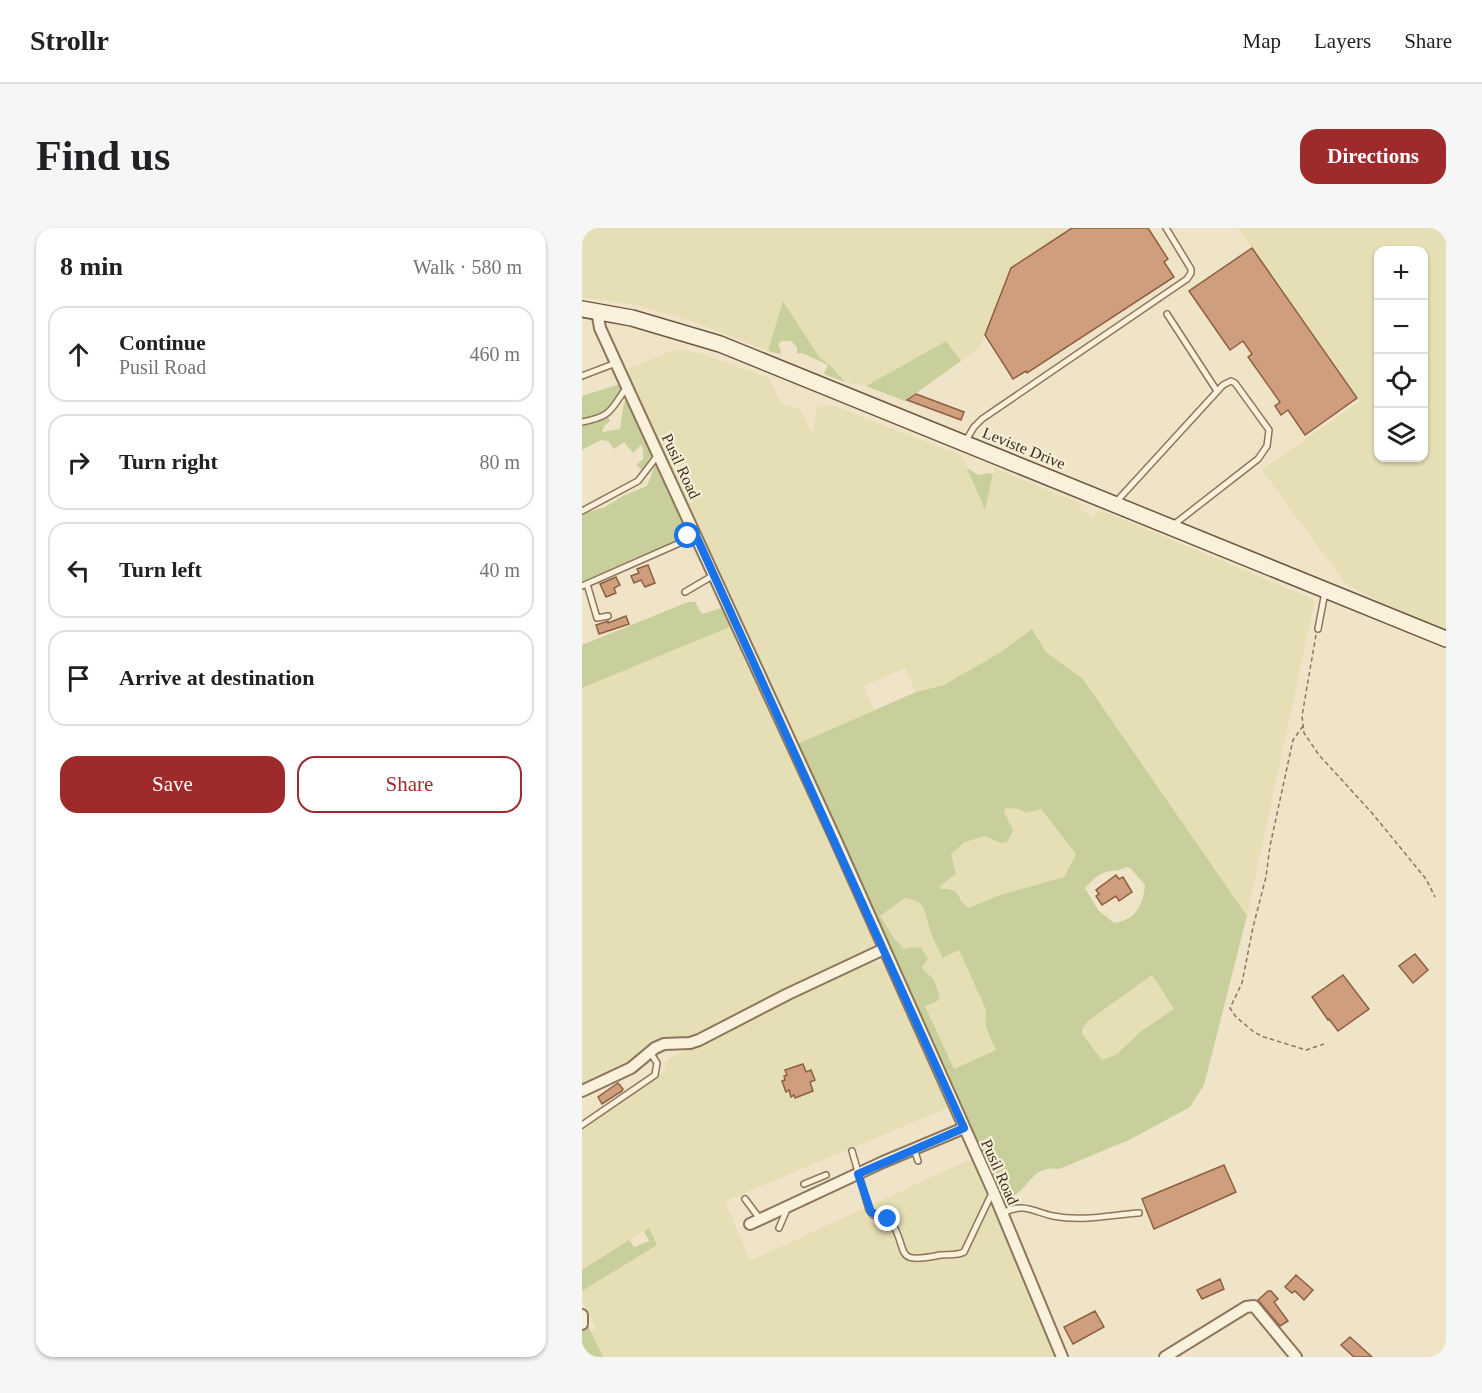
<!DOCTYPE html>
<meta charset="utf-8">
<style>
:root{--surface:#fff;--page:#f6f6f6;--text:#202124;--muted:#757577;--line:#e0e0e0;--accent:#9e2a2b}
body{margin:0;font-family:Georgia,serif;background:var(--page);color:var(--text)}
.controls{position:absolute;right:18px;top:18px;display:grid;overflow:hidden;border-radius:12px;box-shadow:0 2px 4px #0004}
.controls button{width:54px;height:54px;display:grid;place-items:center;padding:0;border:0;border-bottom:2px solid var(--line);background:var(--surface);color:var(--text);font:30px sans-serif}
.stop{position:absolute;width:18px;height:18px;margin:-14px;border:4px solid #1a73e8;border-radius:50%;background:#fff}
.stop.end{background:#1a73e8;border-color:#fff;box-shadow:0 2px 6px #0008}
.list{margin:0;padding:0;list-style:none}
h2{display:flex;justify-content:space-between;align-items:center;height:78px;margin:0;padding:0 24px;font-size:26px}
h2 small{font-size:20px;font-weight:400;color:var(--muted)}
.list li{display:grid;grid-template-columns:39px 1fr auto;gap:18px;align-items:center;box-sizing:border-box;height:96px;margin:0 12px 12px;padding:0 12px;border:2px solid var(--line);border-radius:18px}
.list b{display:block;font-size:22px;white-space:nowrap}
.list p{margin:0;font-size:20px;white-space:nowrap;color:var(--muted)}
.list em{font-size:20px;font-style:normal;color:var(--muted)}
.actions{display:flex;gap:12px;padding:18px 24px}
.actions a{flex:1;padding:14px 0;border:2px solid var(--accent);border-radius:18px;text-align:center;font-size:21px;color:var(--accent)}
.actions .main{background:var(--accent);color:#fff}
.icon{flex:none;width:33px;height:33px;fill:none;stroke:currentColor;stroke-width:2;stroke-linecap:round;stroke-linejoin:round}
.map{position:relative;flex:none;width:864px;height:1129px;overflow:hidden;border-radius:18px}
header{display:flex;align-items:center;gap:36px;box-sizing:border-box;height:84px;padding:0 30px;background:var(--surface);border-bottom:2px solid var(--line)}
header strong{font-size:28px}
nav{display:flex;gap:33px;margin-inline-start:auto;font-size:21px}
.intro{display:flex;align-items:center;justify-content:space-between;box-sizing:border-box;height:144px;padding:0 36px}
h1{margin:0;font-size:42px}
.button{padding:15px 27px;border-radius:18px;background:var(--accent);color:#fff;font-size:21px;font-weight:700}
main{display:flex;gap:36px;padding:0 36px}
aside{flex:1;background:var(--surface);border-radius:18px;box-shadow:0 2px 4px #0004}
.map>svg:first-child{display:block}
</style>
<header>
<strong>Strollr</strong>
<nav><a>Map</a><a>Layers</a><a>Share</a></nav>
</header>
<div class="intro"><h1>Find us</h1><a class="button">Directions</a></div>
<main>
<aside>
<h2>8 min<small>Walk · 580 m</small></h2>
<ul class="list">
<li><svg class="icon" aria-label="ahead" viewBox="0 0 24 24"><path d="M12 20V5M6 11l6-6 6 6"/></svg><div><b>Continue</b><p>Pusil Road</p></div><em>460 m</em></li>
<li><svg class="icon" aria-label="right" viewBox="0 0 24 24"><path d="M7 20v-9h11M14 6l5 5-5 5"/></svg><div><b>Turn right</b></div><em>80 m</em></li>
<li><svg class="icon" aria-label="left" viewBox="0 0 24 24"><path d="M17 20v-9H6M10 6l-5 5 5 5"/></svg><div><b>Turn left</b></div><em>40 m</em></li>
<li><svg class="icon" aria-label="arrive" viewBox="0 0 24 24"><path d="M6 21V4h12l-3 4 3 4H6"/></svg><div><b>Arrive at destination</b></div></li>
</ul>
<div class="actions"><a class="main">Save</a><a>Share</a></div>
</aside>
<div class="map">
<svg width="864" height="1129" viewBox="0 0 864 1129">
<rect width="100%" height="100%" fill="#f0e4c8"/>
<!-- farmland -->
<path fill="#e6deb5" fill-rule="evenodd" d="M0 0H489L429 39 397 121 379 133 363 113 284 158 263 154 249 138 237 129 201 74 186 123 115 95 60 78 0 69Z
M656 0H864V401L799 374 763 355 680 242 778 173ZM796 22H842V230H796Z
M99 122 118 125 187 150 197 171 202 177 217 180 231 207 234 182 238 179 245 178 255 179 380 228 403 281 413 240 499 276 497 281 511 289 516 282H518L733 372 665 688 501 451 464 424 450 401 417 425 362 457 334 464 323 440 282 458 292 482 213 517 43 142 87 124Z
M150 398 279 682 292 711 291 719 108 811 92 810 78 813 46 838 0 861V460Z
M423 580 437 581 444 585 459 581 494 626 482 649 415 668 387 680 382 676 376 664 371 661H359L358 658 369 650V626L383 614 403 608 418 615 429 596 421 584Z
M323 670 333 671 342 678 345 685V694L362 730 377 722 404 783 403 791 414 822 372 841 343 777 354 774 352 752 340 740 346 730 338 720 322 721 312 710 298 688Z
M295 734 300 735 303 739 368 879 143 973 168 1033 391 930 476 1129H21L10 1103 14 1100 0 1073V1063L75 1017 66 1000 0 1042V899L78 847 84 842 83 835 86 831 202 772 279 737Z
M570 747 592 781 558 804 535 826 520 832 501 807 500 801 506 793Z"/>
<!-- green -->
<path fill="#c9cf9b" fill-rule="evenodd" d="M201 73 237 129 249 138 263 154 242 146 246 137 220 125 215 126V119L209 113H199L196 117 199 122 198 126 186 123Z
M364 113 379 133 323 173 284 158Z
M38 156V164L25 186 28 193 22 198 20 204 38 201 42 174 45 171 69 220 70 228 60 242 54 237 61 231V221L59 217 51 225 42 214 32 221 26 213 19 212 0 222V168Z
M76 236 105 297 104 309 0 356V286L23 279 41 268 65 258 73 237Z
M385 240 396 247 406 245 411 246 403 282Z
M106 374H113L118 383 121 386 142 379 150 398 0 460V417Z
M450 401 464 424 501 451 665 688 622 857 608 879 597 885 547 912 477 941C447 937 448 963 427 970 417 963 413 950 407 941L213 517 334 464 362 457 417 425ZM423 580 437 581 444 585 459 581 494 626 482 649 415 668 387 680C372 670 382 660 359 661L358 658 374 646 369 626 383 614 403 608 418 615 425 614 431 602 422 584ZM544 639 548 640 563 657C561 677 554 692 532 695L516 682 503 660C511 652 517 644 529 643 536 642 538 643 544 639ZM323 670C342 673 342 679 346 695 349 706 355 720 361 730L377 722 404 782C401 798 408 808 414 822L372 841 343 778 354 774 358 770 352 752 340 740 346 730 339 720 329 719 322 721 312 710 298 688ZM570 747 592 781 558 804 535 826 520 832 501 807 500 801 506 793Z
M67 1000 75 1017 0 1063V1042L47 1012 52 1019 67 1013 62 1003Z
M5 1095 21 1129H0V1101Z"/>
<!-- building -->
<path fill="#cf9f7d" stroke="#8d5f41" stroke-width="1.5" d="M490 0H566L586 31 582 34 592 49 445 145 444 143 431 151 403 107 429 40Z
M670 20 775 170 723 207 706 182 699 187 693 178 698 174 666 129 670 126 661 113 648 122 607 63Z
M334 166 382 184 379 192 325 172Z
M66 337 73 355 63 359 59 352 52 355 49 348 57 345 55 341Z
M34 349 38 357 32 360 34 365 24 369 18 356Z
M44 388 47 396 17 406 14 397 26 393V395Z
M534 647 537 651 541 649 550 664 537 673 534 668 520 677 514 668 517 666 514 662Z
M833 726 846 742 831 755 817 738Z
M761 747 787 781 756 803 747 791 746 792 730 769Z
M221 836 224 844 229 842 233 852 228 854 231 863 213 870 212 867 209 869 207 862 204 864 200 853 203 852 202 848 205 847 203 842Z
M36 855 41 861 40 863 20 876 16 869Z
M642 937 654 964 572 1001 560 971Z
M714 1047 731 1062 722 1072 713 1063 710 1065 703 1059Z
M638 1051 642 1061 620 1071 615 1062Z
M686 1063H689L696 1071 692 1074 706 1093 698 1098 676 1072Z
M513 1083 522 1099 491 1116 482 1099Z
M768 1109 790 1129H772L759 1117Z"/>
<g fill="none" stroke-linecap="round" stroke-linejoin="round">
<defs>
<path id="service" d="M585 86 635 163
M0 148 34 135
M0 194C31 188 28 182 45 159
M383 214 392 199 400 191 605 51 609 45V41L584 0
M534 274 641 157 649 153 653 155 687 202 685 218 676 231 590 298
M0 283 56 253 76 227
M5 356 15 390 26 388
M0 358 100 314 106 310 110 302
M103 364 132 347
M736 401 743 364
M0 897 73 847 75 835 68 824
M332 921 336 933
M270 923 287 982 291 987 309 993C328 1024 310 1037 358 1027 366 1026 375 1028 382 1024L410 965
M222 956 244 947
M163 971 178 991
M421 985C441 974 452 984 471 988 500 994 529 987 557 985
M197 1000 205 981"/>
<path id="minor" d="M15 83 18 100 45 159 252 608 411 963 480 1129
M0 863 49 840 73 820 82 816 108 815 117 812 206 766 302 721
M168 996 301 934 382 900
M0 1087V1096
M583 1129 664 1079 672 1078 714 1129"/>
<path id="secondary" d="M0 81 50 90 138 116 864 411"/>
</defs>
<!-- service casing -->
<use href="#service" stroke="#8d765c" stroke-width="8"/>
<!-- minor casing -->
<use href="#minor" stroke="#8d765c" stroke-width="14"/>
<!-- secondary casing -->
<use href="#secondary" stroke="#6f573f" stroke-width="18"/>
<!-- path -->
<path stroke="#8d765c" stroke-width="1.5" stroke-dasharray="4.5 3" stroke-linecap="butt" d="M734 407 720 488 722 505 737 527 790 585 844 651 853 669
M721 498 711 512 688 618 684 649 671 699 660 755 648 780 654 789 672 804 682 809 724 822 742 816"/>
<!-- service -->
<use href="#service" stroke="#faf1dc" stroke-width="5"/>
<!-- minor -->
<use href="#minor" stroke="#faf1dc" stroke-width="10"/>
<!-- secondary -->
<use href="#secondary" stroke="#faf1dc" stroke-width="15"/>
</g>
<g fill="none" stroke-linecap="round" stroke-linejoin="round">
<!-- route -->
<path stroke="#1a73e8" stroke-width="8" d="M106 308 111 301 382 900 276 946 289 984 306 991"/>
</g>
<g text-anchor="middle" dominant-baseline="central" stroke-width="4.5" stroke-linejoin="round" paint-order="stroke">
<!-- street labels -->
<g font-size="16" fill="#3d2e20" stroke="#f7eed8">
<text transform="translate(442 220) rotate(22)">Leviste Drive</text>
<text transform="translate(99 238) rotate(65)">Pusil Road</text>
<text transform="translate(418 944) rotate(66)">Pusil Road</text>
</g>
</g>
</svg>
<div class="controls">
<button>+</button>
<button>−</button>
<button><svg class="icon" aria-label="locate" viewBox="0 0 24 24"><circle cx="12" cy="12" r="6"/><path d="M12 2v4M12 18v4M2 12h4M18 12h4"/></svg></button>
<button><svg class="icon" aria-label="layers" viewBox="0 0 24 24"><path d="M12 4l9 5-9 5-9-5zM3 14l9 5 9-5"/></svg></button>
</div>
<div class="stop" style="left:106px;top:308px"></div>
<div class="stop end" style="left:306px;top:991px"></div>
</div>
</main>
